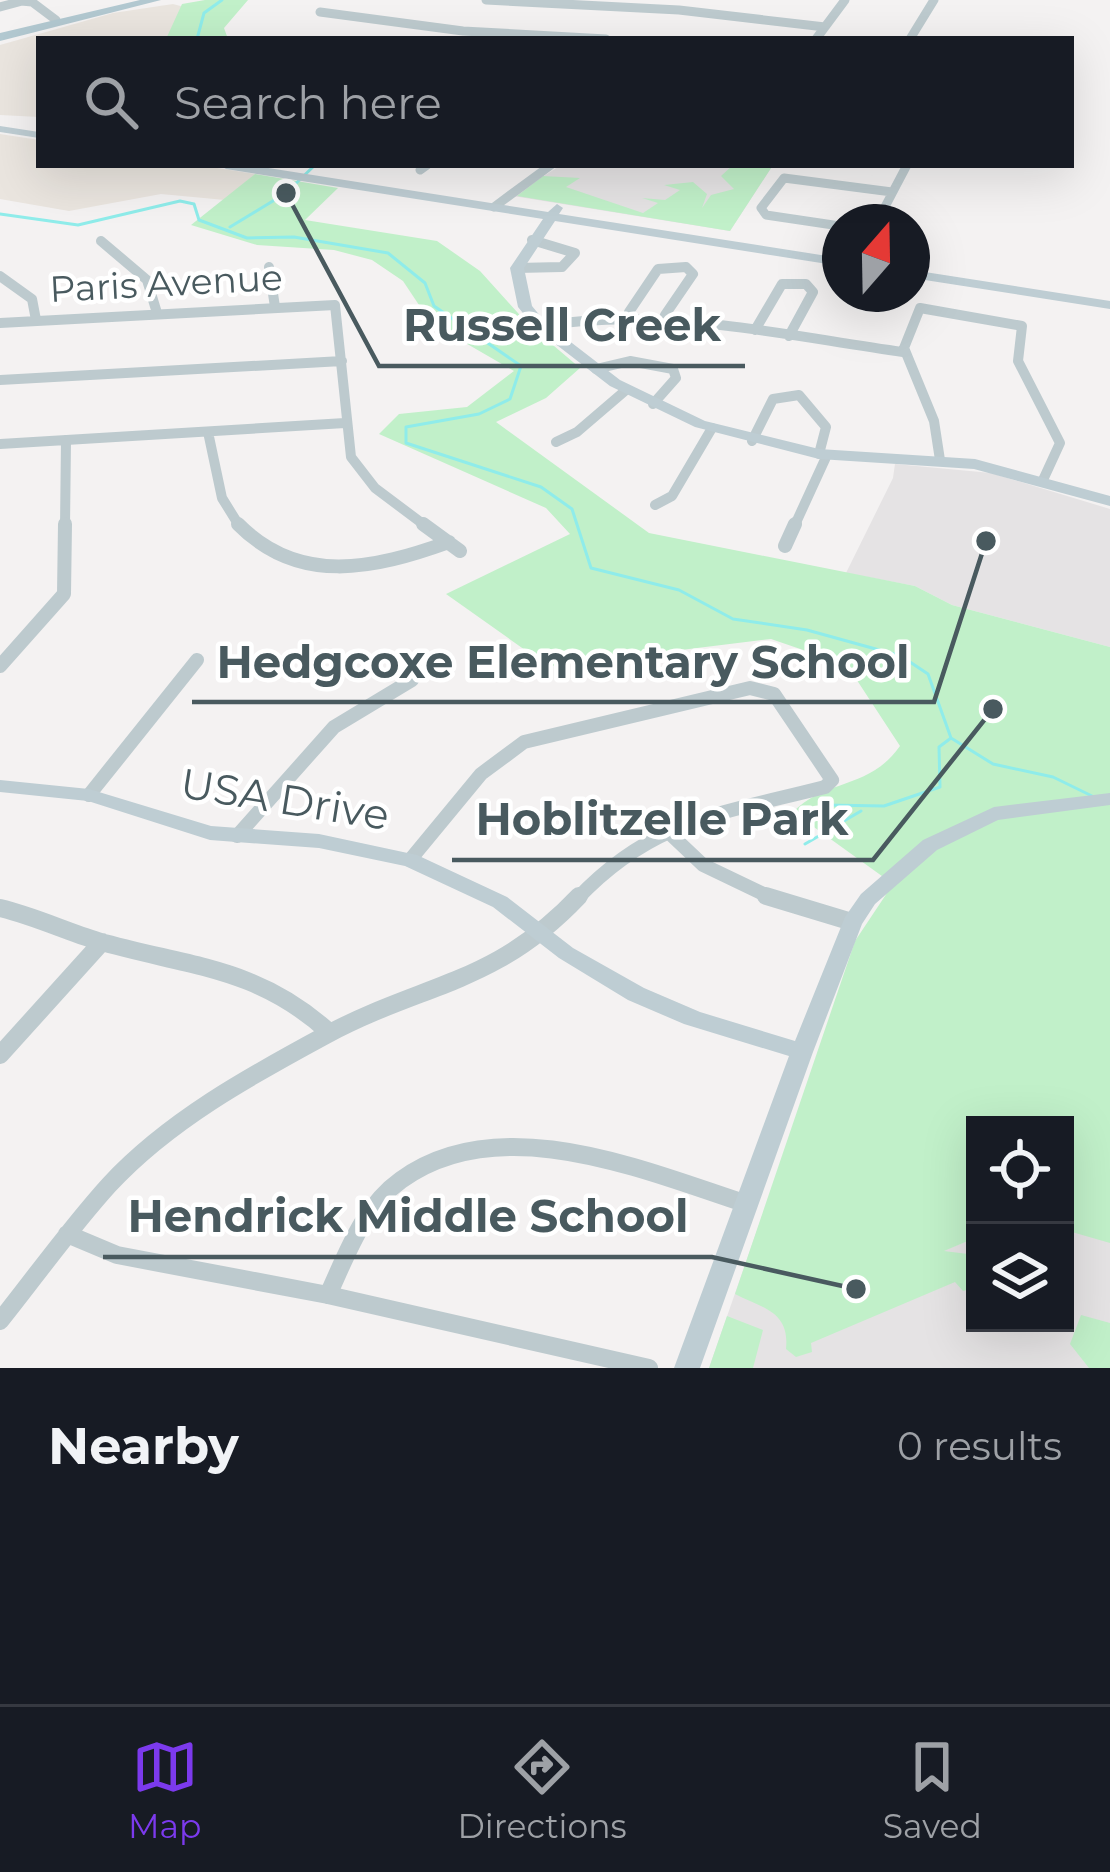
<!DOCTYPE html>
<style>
:root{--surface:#171b24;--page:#242831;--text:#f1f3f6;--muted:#9ea1a6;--line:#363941;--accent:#7c3aed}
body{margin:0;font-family:Montserrat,sans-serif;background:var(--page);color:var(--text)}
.controls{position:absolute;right:36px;bottom:36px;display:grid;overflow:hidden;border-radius:0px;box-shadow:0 12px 48px #0002}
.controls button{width:108px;height:108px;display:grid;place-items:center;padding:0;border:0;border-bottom:3px solid var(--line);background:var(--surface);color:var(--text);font:60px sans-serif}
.compass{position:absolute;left:822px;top:204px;width:108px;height:108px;border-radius:50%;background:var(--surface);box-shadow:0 12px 48px #0002;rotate:20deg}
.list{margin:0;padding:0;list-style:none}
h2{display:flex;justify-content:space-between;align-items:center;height:156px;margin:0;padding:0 48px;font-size:51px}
h2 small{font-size:39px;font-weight:400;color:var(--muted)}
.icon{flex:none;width:66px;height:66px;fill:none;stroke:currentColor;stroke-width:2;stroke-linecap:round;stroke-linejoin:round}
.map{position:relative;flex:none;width:1110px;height:1368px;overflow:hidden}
.search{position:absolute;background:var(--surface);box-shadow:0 12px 48px #0002;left:36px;right:36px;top:36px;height:132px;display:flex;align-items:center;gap:30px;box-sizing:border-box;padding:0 42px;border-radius:0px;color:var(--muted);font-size:45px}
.sheet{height:336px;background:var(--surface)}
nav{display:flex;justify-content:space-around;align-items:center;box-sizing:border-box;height:168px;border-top:3px solid var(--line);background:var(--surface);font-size:33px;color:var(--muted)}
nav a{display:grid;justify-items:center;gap:6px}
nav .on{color:var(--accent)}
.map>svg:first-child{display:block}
</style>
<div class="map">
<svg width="1110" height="1368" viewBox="0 0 1110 1368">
<rect width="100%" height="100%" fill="#f4f2f2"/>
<!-- commercial -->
<path fill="#eae5df" d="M173 4 184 7 166 39H39V117L0 115V45L113 13Z
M0 134 39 140V165H198L255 174 225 200 161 194 69 211 0 199Z"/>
<!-- education -->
<path fill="#e5e3e4" d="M561 165H773L730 231 513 196Z
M895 464 991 473 1110 509V647L952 605 915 586 846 573 893 478Z
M1065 1210 1110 1214V1368H709L762 1216 876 1250 940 1252 975 1238V1323H1065Z"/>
<!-- green -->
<path fill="#c1f0c9" d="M205 0H248L224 28 228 39H166L182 4Z
M733 165H773L730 231 517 196 543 176 580 178 566 187 643 213 658 203 642 198 665 200 680 190 664 185 693 182 707 194 702 208 711 195 734 189 721 176Z
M255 174 338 188 305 220 437 241 480 271 527 323 580 368 546 398 496 422 649 533 915 586 952 605 1110 647V1243L1065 1230V1125H975V1238L944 1251 968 1254 975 1263V1288L963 1291 955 1282 811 1343 812 1352 796 1357 786 1349C790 1311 762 1308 735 1294L855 941 893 884 793 812C827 778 869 790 900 746L847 665 771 639 511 671 525 650 446 594 570 534 546 508 379 434 399 414 467 407 514 371 431 323 403 281 372 260 334 250 257 245 191 225Z
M1081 1315 1110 1323V1368H1089L1070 1344Z
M727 1316 763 1330 753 1368H709Z"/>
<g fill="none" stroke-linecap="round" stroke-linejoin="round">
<!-- stream -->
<path stroke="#8fecea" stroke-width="3" d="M197 39 204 13 222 0
M0 214 78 225 180 201 194 204 199 220 247 238 294 237 388 253 425 283 434 306 521 366 510 399 479 414 406 427V443L541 487 572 509 591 568 679 590 733 619 807 630 901 656 928 674 951 738 993 764 1053 777 1092 796
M230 227 286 193 315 165
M825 805 884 806 940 787 939 747 951 738
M832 828 861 811
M805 844 824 833"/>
<!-- street-far3 -->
<path stroke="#bdcace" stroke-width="9" d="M486 0 679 10 825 27
M21 1 32 2 56 20
M0 7 26 0
M320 12 463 31 606 39
M816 39 845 0
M910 39 934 0
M420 170 427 165
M494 207 551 165
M877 222 907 165
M840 226 766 215 761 208 784 178 892 192"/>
<!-- street-far2 -->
<path stroke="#bdcace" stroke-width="10" d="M101 241 147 280 157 313
M269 267 275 307
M517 268 562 267 575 253 532 240
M0 276 32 299 36 320
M629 312 658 269 686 267 693 274 665 315
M0 323 335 305 351 457 375 488 427 527
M541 326C664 306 781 335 903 352
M755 330 782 284H806L813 292 789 336
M596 369 630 361 673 369 676 378 653 404
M0 380 342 361
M208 432 222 498 240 527
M752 441 773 399 799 395 826 427 819 454
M556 442 577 432 626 390
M0 444 345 423
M940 460 934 421 904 348 920 308 1022 326 1018 361 1060 443 1043 480
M655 505 672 496 712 428
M65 527 66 440
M794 527 827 455"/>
<!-- street-far1 -->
<path stroke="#bdcace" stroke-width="14" d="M238 524C299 586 374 569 449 542
M423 524 460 551
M785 546 795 524
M0 666 64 594 65 524
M89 795 197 660
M665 829 703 865 774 899
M237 836 334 727 412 680
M410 860 481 774 524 742 750 688 774 694 832 780 825 787C724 813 652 819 577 899"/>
<!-- street -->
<path stroke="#bdcace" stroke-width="18" d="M766 896 852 922
M0 908C34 916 65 931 98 941 188 967 257 966 330 1033
M0 1055 102 942
M67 1234 117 1255 328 1295 649 1368
M328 1295C347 1254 363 1207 401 1180 500 1108 645 1171 747 1204
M0 1321C36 1276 70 1228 109 1185 168 1121 250 1076 326 1035 425 982 495 985 579 896"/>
<!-- secondary -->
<path fill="#becdd3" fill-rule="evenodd" d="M0 126 39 132V138L0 132Z
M220 165H249L548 212 557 204 563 208 559 214 840 258V266L555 221 524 268 532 306 546 323 620 380 705 421 819 449 975 459 1110 496V506L974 469 819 459 695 427 610 386 536 329 518 307 510 268 543 219 226 169Z
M912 270 1110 301V309L912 278Z
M0 780 89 789 211 826 319 834 417 855 507 897 573 948 644 988 700 1012 795 1041 845 917 861 894 923 840 994 807 1110 793V805L998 820 937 850 875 904 862 924 813 1052 700 1368H674L789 1056 684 1024 628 1000 559 958 493 907 405 866 319 848 210 840 88 801 0 792Z"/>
<!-- primary -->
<path fill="#b2c8d0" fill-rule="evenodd" d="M140 0H161L0 41V33Z"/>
</g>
<g text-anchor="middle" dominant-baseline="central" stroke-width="9" stroke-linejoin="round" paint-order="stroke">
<!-- far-street labels -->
<g font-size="36" fill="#495a5f" stroke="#fff">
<text transform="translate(166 283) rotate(-3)">Paris Avenue</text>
</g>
<!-- street labels -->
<g font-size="42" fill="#495a5f" stroke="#fff">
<text transform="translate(285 799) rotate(9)">USA Drive</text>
</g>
</g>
<!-- callouts -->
<path fill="none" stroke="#495a5f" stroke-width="4.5" d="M286 193L379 366H745M986 541L934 702H192M993 709L873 860H452M856 1289L712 1257H103"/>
<g fill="#495a5f" stroke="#fff" stroke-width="4.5">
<circle cx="286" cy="193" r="12"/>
<circle cx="986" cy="541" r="12"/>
<circle cx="993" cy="709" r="12"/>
<circle cx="856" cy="1289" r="12"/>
</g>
<g font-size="45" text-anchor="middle" font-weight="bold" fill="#495a5f" stroke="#fff" stroke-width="9" stroke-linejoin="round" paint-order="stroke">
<text x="562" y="341">Russell Creek</text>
<text x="563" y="678">Hedgcoxe Elementary School</text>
<text x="662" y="835">Hoblitzelle Park</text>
<text x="408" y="1232">Hendrick Middle School</text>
</g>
</svg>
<div class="controls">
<button><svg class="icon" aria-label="locate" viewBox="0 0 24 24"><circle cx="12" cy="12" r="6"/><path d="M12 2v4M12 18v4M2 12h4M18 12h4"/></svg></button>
<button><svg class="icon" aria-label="layers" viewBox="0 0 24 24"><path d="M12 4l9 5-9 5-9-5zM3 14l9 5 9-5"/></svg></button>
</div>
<svg class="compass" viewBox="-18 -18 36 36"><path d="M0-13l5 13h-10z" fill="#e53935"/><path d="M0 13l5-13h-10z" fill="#9ea1a6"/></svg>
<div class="search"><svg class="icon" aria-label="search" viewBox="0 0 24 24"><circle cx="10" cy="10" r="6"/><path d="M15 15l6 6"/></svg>Search here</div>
</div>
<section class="sheet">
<h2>Nearby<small>0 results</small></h2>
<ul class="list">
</ul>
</section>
<nav>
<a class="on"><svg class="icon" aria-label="map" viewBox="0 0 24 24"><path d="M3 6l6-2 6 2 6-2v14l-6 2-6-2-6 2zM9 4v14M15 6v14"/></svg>Map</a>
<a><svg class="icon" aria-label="directions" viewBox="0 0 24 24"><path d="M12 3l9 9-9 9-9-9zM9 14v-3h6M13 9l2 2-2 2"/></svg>Directions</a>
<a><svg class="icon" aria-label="saved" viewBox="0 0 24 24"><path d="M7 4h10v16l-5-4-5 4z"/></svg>Saved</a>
</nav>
